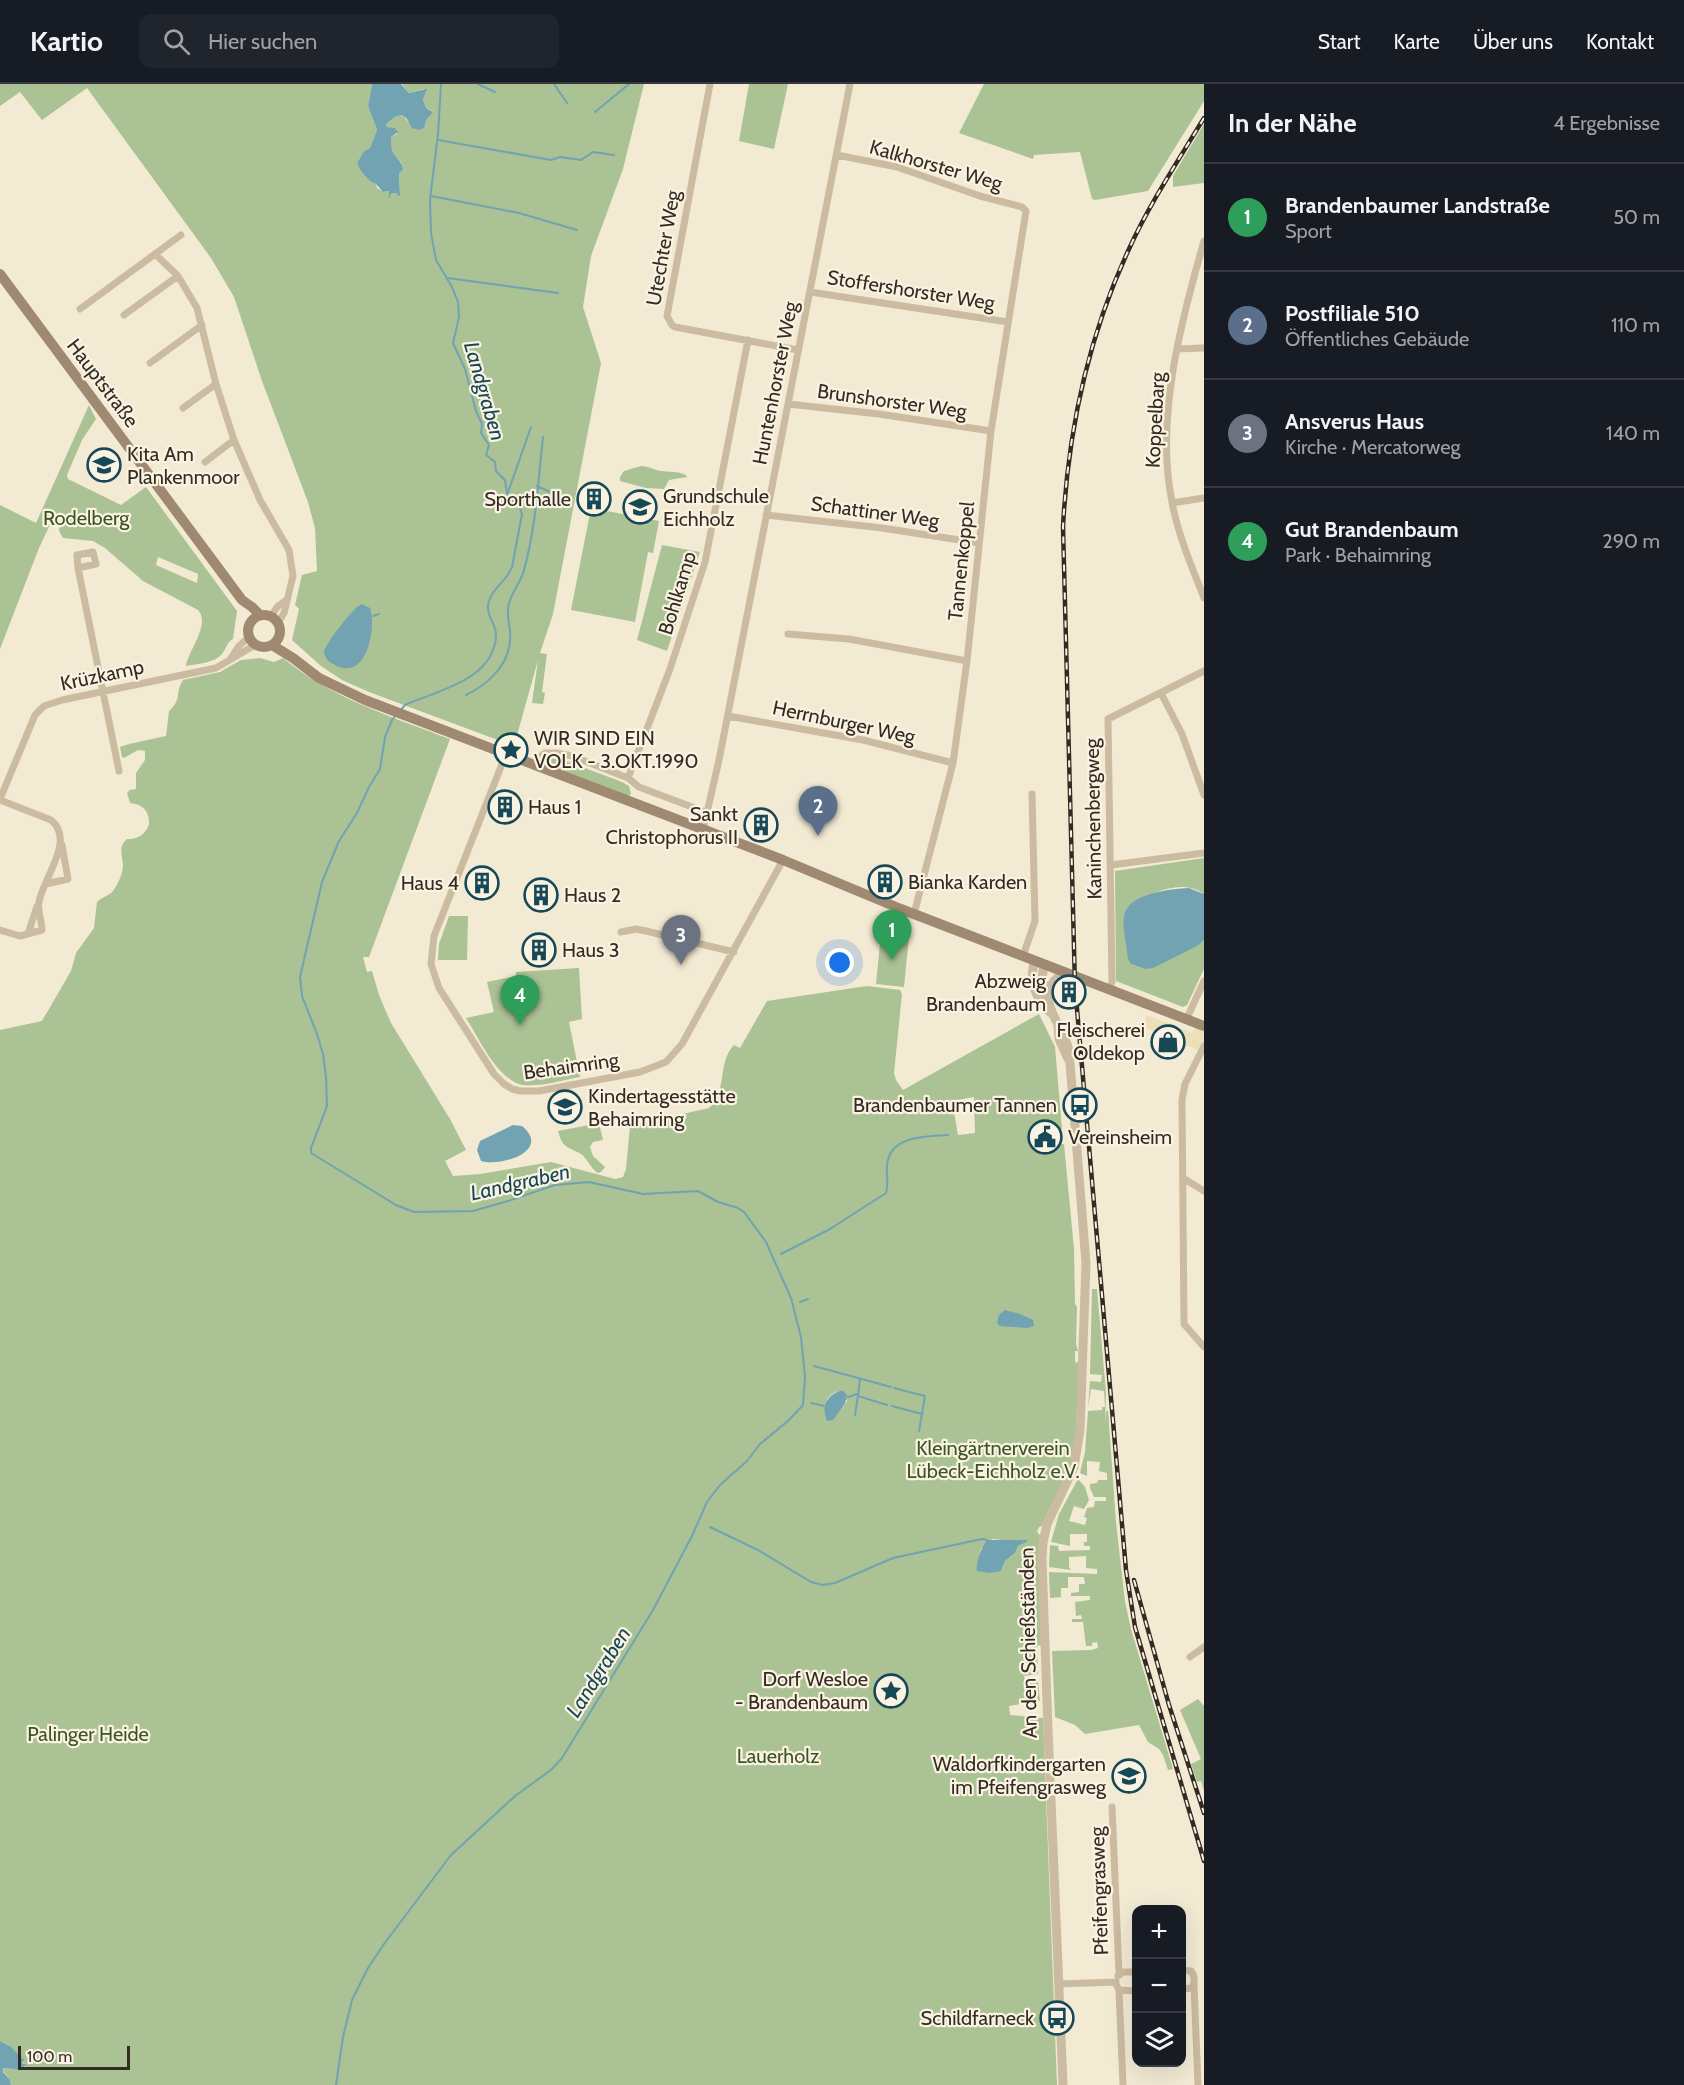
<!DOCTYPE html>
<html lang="de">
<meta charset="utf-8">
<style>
:root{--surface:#171b24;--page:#20242c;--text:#f1f3f6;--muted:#9ea1a6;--line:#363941;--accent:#ea580c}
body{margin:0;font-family:Cabin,sans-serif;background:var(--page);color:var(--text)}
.controls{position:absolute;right:18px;bottom:18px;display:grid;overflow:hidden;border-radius:12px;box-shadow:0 6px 24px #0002}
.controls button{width:54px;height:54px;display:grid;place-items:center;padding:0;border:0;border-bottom:2px solid var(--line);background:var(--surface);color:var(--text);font:30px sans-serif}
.scale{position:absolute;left:18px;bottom:15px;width:112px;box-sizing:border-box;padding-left:6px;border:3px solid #342c24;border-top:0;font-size:16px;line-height:21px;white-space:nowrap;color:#342c24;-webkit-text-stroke:4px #faf3e1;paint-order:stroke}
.you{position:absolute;left:840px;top:879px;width:21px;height:21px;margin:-15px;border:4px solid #fff;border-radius:50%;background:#1a73e8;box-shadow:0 0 0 9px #1a73e833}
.badge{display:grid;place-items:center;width:39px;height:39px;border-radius:50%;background:var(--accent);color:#fff;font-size:20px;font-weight:700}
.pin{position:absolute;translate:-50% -50px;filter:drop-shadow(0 2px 3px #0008)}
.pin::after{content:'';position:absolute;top:32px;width:21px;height:18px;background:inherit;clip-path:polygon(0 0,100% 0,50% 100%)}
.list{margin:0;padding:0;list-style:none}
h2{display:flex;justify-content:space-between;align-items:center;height:78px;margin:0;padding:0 24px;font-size:26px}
h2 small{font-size:20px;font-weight:400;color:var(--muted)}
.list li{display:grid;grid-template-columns:39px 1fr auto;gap:18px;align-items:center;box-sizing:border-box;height:108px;padding:0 24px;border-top:2px solid var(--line)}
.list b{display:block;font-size:22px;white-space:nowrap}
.list p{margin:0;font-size:20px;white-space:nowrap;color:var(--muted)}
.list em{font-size:20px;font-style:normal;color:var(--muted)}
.icon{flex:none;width:33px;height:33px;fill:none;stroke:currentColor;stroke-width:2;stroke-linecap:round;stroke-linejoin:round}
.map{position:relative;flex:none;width:1204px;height:2001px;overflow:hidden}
header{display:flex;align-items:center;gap:36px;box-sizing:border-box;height:84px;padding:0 30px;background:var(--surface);border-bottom:2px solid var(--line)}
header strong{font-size:28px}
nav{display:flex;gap:33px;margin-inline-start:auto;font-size:21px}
.search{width:420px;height:54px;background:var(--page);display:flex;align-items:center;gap:15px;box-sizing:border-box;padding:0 21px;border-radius:12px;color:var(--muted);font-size:22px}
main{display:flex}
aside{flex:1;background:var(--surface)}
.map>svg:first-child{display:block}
</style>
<header>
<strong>Kartio</strong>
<div class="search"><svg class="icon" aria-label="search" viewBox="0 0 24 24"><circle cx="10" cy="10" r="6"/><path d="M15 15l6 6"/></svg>Hier suchen</div>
<nav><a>Start</a><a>Karte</a><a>Über uns</a><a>Kontakt</a></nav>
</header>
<main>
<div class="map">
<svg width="1204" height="2001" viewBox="0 0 1204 2001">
<rect width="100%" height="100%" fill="#f3ead4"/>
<!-- green -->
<path fill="#aac294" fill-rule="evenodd" d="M0 0H372L368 22 377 46 370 64 364 67 357 79C360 87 368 98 376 100L377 104 384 108 389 107 390 111 396 109 400 111 399 90 402 86 401 78C392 71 390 64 391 53L397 50 396 45 387 43 386 40 395 33 402 31 416 46 425 42 427 35 433 27 426 24 423 14 427 7 424 5 409 9 402 0H644L623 85 591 172 583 223 601 279 553 530 540 569 547 570 542 608 545 609 543 620 532 619 538 576 514 662 369 608 342 596 321 582 292 556 299 525 295 521 302 491 317 487 315 444 308 418 262 297 234 213 211 174 87 4 42 36 20 8 0 22Z
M749 0H788L774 65 739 57Z
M984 0H1204V17L1148 107 1095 116 1092 115 1080 68 1034 71 1033 75 959 49Z
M1204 40V99L1173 103V92Z
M89 321 96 335 82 356 67 391 68 395 121 421 146 403 237 527 233 555C226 559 227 564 222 570 215 579 196 580 186 582 188 567 211 540 198 526L143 497 105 464 93 457 63 454 59 447 61 433 55 430 39 464 0 565V421L36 439ZM158 473 198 490 197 499 156 481Z
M641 382C649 382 654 386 661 387 670 388 677 387 686 391L687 393 669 396 664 405 646 404 620 397V393L624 387Z
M591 424 659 437 653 469 648 468 635 538 571 526Z
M662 461 700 468 667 567 637 556Z
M260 574 274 578 283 574C331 614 392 633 450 655L369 873H363L367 888 372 887 379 911 391 939 450 1035 466 1066 445 1077 453 1092 480 1090 551 1078 615 1095 623 1093 626 1085 630 1042 709 1024C728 1007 717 978 734 961L740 964 767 917 867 902 900 906 902 910 894 989 896 996 903 1006 1039 930 1055 963 1062 1045 1056 1046 1058 1060H1064L1074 1165 1075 1220 1077 1223 1076 1260 1078 1267H1075V1278L1079 1279C1078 1313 1080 1349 1070 1382 1063 1403 1049 1421 1042 1442L1039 1443 1037 1448 1040 1451 1039 1465 1041 1561 1037 1562 1038 1590 1024 1592 1025 1598 1038 1597 1040 1617 1009 1622 1010 1631 1043 1634 1057 2001H11L10 1996 3 1987 5 1984 17 1986 26 1982 10 1962 0 1957V946L42 937 71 887 76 869 94 844 97 818C103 812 111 812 115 804 119 798 123 788 123 781 122 770 118 763 127 755 138 756 145 750 149 741 150 728 143 720 130 719L127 709 130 706 136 705V689L145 676V667L138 666 124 674 122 673 120 663 129 660 166 652 169 627C183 614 174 610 183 596L220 588 241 576ZM974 1013 975 1049 958 1051 952 1017ZM842 1306 847 1317C842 1327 836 1331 825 1333 826 1318 824 1311 842 1306ZM992 1455 1027 1458 1018 1462 1015 1469 1005 1477 1001 1487 979 1475 981 1465Z
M551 674 569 678 622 698 629 702 631 710 628 713 546 682 547 677Z
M1204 774V810C1182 794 1151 809 1131 821V880L1145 885 1199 861 1204 856V885L1187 921 1183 923 1116 897 1115 787Z
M449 832H468L467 876H438L439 860Z
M881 849 909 852 904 903 876 900Z
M579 884 582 935 569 938 580 993C562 996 541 1003 523 1001 498 997 479 954 466 934L494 928 487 898 516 892V888Z
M599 1039 603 1056 593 1058 590 1063 593 1072 605 1083 601 1088 598 1089C590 1084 588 1075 581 1070 567 1062 563 1065 558 1047Z
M1092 1205H1097L1106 1309 1105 1342 1106 1328 1108 1326 1116 1438 1125 1518 1131 1545 1173 1685 1168 1686 1163 1671 1159 1665 1148 1658 1139 1641 1085 1650 1075 1641 1055 1633 1052 1567 1091 1566 1098 1564 1097 1558 1092 1559V1562H1086L1083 1538H1072V1535H1082L1081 1531 1076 1532 1075 1518 1090 1516V1512H1071V1509L1079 1508V1500H1085L1084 1493H1068V1504H1061V1513L1050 1514 1049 1488 1097 1490V1485L1086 1484V1472L1069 1473V1483L1071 1486 1049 1483 1050 1461 1058 1462 1059 1467 1090 1466V1462H1084V1458H1087V1450H1070V1462L1051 1458 1059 1430 1078 1395 1085 1403 1089 1416 1084 1425 1074 1422 1069 1437 1085 1441 1087 1434 1084 1433 1087 1424 1094 1423 1095 1417H1106V1413H1094L1090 1404V1400L1097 1399 1098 1396H1107V1389L1099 1387 1100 1378 1087 1377V1392L1080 1389 1085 1368 1088 1327 1102 1326V1323H1105L1104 1307 1091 1305 1088 1324 1090 1297 1101 1298 1102 1291 1090 1290Z
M1198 1615 1204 1622V1707L1201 1697 1197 1698 1191 1680 1201 1675 1180 1626Z"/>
<!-- plaza -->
<path fill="#ecdfba" d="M1147 931 1192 949 1195 944 1204 948V955L1198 966 1143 943Z"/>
<!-- water -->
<path fill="#71a3b2" d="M372 0H401L409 9 426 5 427 6 423 15 426 24 433 28 427 35 424 44 418 46 412 44 407 35 402 31 395 33 386 40 387 43 395 44 398 48 391 53C390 76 400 71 403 85L399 90 400 111 399 112 396 109 391 110 389 115V107L383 108 376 100C368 98 360 87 357 79L364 67 370 64 377 46 368 22Z
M362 520 370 524C377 545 366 598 335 581 328 578 325 574 324 567 328 557 353 523 362 520Z
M1189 804 1204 810V856L1199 861 1153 884 1145 885 1131 880 1128 875C1127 862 1122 845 1124 832 1128 809 1171 805 1189 804Z
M513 1041 522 1042C552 1067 501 1083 481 1077L477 1066 480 1057Z
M1005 1226 1020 1230 1033 1236 1034 1242 1027 1244 1000 1242 997 1239 999 1231Z
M842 1306 847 1311 845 1320 833 1336 827 1337C821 1323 826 1311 842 1306Z
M987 1456H1027V1458L1018 1462 1015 1469 1005 1477 1001 1487 989 1489 977 1487C975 1481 982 1462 987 1456Z
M0 1957 10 1962 24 1976 22 1979 27 1981 17 1986 6 1984 3 1985V1988L10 1996 11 2001H0Z"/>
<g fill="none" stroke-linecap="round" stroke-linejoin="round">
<!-- stream -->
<path stroke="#71a3b2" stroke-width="2" d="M478 0 495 8
M554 0 567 19
M595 28 629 0
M438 56 551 76 560 73 581 76 593 68 614 71
M431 112 519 129 577 146
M448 194 558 209
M537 402 550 408
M507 411 531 343
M373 532 379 530
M466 611C491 599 513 577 510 547 509 538 506 529 509 519 512 508 521 498 524 486 536 443 538 397 543 353
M400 627 405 621C436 607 494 596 496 552 497 540 484 530 489 517 493 503 507 497 512 483L522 430 519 421 508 415 505 396 496 387 495 378 486 371 489 361 481 349 482 340 476 327 465 285 453 259 459 233 458 218 452 203 436 176 431 149 430 116 438 50 441 0
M781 1170 830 1145 886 1109C889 1100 886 1091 887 1081 890 1051 925 1053 948 1051
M800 1218 808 1215
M814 1282 891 1303
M860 1295 858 1312 887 1321
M894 1304 925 1312 922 1330
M848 1313 857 1310 858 1312 855 1331
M811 1319 824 1322
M892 1322 922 1330 919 1347
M710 1443 758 1466 811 1498 823 1501 835 1499 893 1474 982 1455 987 1456
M336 2001 343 1953 352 1916 368 1884 384 1860 451 1771 515 1712 551 1686 562 1674 653 1526 692 1452 707 1418 720 1401 747 1377 760 1360 789 1336 803 1321 805 1293 801 1253 791 1214 782 1194 766 1158 744 1128 738 1124 718 1118 698 1107 643 1110 589 1098 555 1101 508 1117 473 1127 414 1128 396 1121 311 1069V1064L327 1022 326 993 323 970 317 950 302 912 300 893 322 798 339 757 357 729 369 703 380 685 385 653 392 636 396 631"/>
<!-- minor -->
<path stroke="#cbbba0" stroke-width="7" d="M710 0 667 232 672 241 675 243 798 266
M837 71 897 83 980 112 1022 123 1026 127 991 347 967 577 953 679 914 830
M1204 157C1181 237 1155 335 1172 418 1178 451 1192 483 1204 514
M155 170 178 192 197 224 216 300 234 356 260 416 289 466 293 492 284 529 278 539
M810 208 1008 238
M80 225 181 151
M124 231 178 192
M1177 265 1204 264
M150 279 202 241
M788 320 879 330 991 347
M183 324 216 300
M205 378 234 356
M1172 419 1204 414
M766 431 882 444 979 459
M93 468 96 480 78 484 77 471Z
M78 484 119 687
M271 533 277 523 285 517
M788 550 849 555 967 577
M231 574 239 562 249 553
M1161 609 1182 650 1204 711
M728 632 863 656 953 679
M506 670 434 852 431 880 439 904 494 990 504 1000 512 1005 520 1007H539L640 988 666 978 682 960 783 776
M536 682 541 672 545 669H557L572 672 628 694 639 703 708 729
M628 694 670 585 705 478 748 256
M0 715 35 631 44 622 62 616 216 584 255 561
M0 716 51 736C76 756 43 794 39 818 37 826 42 837 42 846L20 852 0 846
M703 746 719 676 850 0
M1111 781 1204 769
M46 800 68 795 62 761
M621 848 636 845 646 847 734 868
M28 850 37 822
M1023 872 1035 837 1032 710
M1109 906 1112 898 1108 635 1204 587
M1187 934 1204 897
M1204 962 1185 1000 1182 1016 1184 1240 1204 1263
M1183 1094 1204 1107
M1190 1573 1204 1563
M1112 1723 1119 1890
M1182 1886 1191 1887C1195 1892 1195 1899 1192 1904L1182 1905
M1118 1892 1123 1888H1136
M1059 1900 1116 1898
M1194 1900 1198 2001
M1117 1902 1119 1906 1136 1907
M1119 1906 1123 2001"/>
<!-- tertiary -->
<path stroke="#cbbba0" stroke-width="9" d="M1035 877C1028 895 1036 917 1051 929
M1044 880 1042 895 1048 915
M1058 943 1059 955 1068 975
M1063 2001 1048 1645 1042 1475 1043 1459 1047 1440 1074 1383 1080 1346 1086 1179 1069 967C1065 941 1027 911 1065 888"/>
<!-- secondary -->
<path stroke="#9f8a71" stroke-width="10" d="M0 190 242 516 252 523 260 531
M248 547a16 16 0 1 1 32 0a16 16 0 1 1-32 0Z
M272 561 293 574 319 594 365 616 783 776 901 825 1204 942"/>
<defs>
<path id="rail" d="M1204 34C1178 77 1150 119 1129 165 1088 253 1068 346 1063 443L1075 902 1126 1486 1135 1543 1204 1777
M1134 1496 1169 1621 1204 1729"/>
</defs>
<!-- rail casing -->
<use href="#rail" stroke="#342c24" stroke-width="4.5"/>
<!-- rail -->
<use href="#rail" stroke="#faf3e1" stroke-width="2" stroke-dasharray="7" stroke-linecap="butt"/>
</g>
<!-- icons -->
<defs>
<symbol id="school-ring" viewBox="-11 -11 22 22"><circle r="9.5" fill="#faf3e1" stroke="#164858" stroke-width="1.5"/><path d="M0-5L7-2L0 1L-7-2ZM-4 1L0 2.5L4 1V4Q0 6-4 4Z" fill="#164858"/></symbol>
<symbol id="building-ring" viewBox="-11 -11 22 22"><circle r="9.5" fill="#faf3e1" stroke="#164858" stroke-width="1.5"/><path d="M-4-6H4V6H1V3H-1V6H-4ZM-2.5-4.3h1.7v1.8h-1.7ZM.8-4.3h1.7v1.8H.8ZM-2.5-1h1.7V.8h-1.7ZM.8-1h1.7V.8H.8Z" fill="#164858"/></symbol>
<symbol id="sight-ring" viewBox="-11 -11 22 22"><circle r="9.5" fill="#faf3e1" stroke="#164858" stroke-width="1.5"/><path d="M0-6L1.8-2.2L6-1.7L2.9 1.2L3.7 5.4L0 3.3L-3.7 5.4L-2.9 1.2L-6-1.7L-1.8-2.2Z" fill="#164858"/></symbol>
<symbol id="shop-ring" viewBox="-11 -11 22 22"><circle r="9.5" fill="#faf3e1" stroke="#164858" stroke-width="1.5"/><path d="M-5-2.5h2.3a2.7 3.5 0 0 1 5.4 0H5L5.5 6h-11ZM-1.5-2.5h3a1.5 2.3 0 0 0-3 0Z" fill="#164858"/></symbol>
<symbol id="bus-ring" viewBox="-11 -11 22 22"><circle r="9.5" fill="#faf3e1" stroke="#164858" stroke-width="1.5"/><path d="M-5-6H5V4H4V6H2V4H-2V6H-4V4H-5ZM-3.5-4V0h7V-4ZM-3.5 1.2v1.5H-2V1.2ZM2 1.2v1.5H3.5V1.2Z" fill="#164858"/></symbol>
<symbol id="civic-ring" viewBox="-11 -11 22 22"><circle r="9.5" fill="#faf3e1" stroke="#164858" stroke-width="1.5"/><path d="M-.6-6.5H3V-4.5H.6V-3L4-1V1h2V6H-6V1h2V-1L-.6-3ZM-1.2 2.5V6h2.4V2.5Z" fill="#164858"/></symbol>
</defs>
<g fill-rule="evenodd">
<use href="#school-ring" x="85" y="362" width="38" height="38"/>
<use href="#building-ring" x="575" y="396" width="38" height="38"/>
<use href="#school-ring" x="621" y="404" width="38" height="38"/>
<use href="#sight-ring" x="492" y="647" width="38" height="38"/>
<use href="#building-ring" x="486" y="704" width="38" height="38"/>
<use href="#building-ring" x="742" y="722" width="38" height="38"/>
<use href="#building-ring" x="866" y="779" width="38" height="38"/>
<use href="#building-ring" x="463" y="780" width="38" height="38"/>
<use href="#building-ring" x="522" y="792" width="38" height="38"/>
<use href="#building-ring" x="520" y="847" width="38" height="38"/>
<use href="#building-ring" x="1050" y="889" width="38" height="38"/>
<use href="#shop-ring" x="1149" y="939" width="38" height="38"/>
<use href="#bus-ring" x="1061" y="1002" width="38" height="38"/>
<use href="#school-ring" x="546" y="1004" width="38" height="38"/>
<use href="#civic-ring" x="1026" y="1034" width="38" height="38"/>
<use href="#sight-ring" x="872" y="1588" width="38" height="38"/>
<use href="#school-ring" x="1110" y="1673" width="38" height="38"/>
<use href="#bus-ring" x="1038" y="1915" width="38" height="38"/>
</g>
<g text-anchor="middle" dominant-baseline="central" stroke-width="4.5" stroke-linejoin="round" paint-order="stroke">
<!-- street labels -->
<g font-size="20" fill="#342c24" stroke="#faf3e1">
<text transform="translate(936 81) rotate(16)">Kalkhorster Weg</text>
<text transform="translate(663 164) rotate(-80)">Utechter Weg</text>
<text transform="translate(911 206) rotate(9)">Stoffershorster Weg</text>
<text transform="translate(103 299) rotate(53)">Hauptstraße</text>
<text transform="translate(775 299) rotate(-79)">Huntenhorster Weg</text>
<text transform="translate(892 317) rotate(8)">Brunshorster Weg</text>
<text transform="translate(1155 336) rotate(-87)">Koppelbarg</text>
<text transform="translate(875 428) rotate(8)">Schattiner Weg</text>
<text transform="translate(961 477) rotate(-84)">Tannenkoppel</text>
<text transform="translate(677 509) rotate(-73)">Bohlkamp</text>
<text transform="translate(102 591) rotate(-12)">Krüzkamp</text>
<text transform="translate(844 638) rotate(12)">Herrnburger Weg</text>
<text transform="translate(1093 735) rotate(-91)">Kaninchenbergweg</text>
<text transform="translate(571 982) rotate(-8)">Behaimring</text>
<text transform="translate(1028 1559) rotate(-91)">An den Schießständen</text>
<text transform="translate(1099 1807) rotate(-92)">Pfeifengrasweg</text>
</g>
<!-- poi labels -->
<g font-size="20" fill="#342c24" stroke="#faf3e1" text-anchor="start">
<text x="127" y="370">Kita Am<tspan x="127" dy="23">Plankenmoor</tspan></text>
<text x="663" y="412">Grundschule<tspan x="663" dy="23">Eichholz</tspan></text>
<text x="571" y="415" text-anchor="end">Sporthalle</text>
<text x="534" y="654">WIR SIND EIN<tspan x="534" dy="23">VOLK - 3.OKT.1990</tspan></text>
<text x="528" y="723">Haus 1</text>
<text x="738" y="730" text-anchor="end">Sankt<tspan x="738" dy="23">Christophorus II</tspan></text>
<text x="908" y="798">Bianka Karden</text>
<text x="459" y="799" text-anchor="end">Haus 4</text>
<text x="564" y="811">Haus 2</text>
<text x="562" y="866">Haus 3</text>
<text x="1046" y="897" text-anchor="end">Abzweig<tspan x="1046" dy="23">Brandenbaum</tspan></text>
<text x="1145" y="946" text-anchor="end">Fleischerei<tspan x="1145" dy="23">Oldekop</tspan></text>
<text x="588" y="1012">Kindertagesstätte<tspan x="588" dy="23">Behaimring</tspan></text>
<text x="1057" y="1021" text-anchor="end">Brandenbaumer Tannen</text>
<text x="1068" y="1053">Vereinsheim</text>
<text x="868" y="1595" text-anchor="end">Dorf Wesloe<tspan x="868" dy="23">- Brandenbaum</tspan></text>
<text x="1106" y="1680" text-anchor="end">Waldorfkindergarten<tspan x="1106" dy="23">im Pfeifengrasweg</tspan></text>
<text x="1034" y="1934" text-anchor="end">Schildfarneck</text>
</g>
<!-- park labels -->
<g font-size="20" fill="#3b5426" stroke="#faf3e1">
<text x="86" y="434">Rodelberg</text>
<text x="993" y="1364">Kleingärtnerverein<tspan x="993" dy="23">Lübeck-Eichholz e.V.</tspan></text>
<text x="88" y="1650">Palinger Heide</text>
<text x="778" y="1672">Lauerholz</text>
</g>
<!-- water labels -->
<g font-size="21" font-style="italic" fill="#164858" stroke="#faf3e1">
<text transform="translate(485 307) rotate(74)">Landgraben</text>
<text transform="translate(520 1098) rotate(-13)">Landgraben</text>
<text transform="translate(598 1588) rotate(-58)">Landgraben</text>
</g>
</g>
</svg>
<div class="controls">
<button>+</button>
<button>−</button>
<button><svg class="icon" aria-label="layers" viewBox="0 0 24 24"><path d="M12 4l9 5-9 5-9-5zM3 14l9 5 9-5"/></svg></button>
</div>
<div class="scale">100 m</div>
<div class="you"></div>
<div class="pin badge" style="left:892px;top:876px;background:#2e9e5b">1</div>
<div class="pin badge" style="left:818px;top:752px;background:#5c6f8a">2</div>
<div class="pin badge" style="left:681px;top:881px;background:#6b7280">3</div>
<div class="pin badge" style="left:520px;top:941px;background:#2e9e5b">4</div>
</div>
<aside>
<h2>In der Nähe<small>4 Ergebnisse</small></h2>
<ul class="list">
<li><span class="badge" style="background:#2e9e5b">1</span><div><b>Brandenbaumer Landstraße</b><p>Sport</p></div><em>50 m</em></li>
<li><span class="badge" style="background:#5c6f8a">2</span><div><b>Postfiliale 510</b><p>Öffentliches Gebäude</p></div><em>110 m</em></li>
<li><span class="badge" style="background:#6b7280">3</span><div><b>Ansverus Haus</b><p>Kirche · Mercatorweg</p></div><em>140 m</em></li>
<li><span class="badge" style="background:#2e9e5b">4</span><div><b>Gut Brandenbaum</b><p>Park · Behaimring</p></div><em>290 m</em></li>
</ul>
</aside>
</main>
